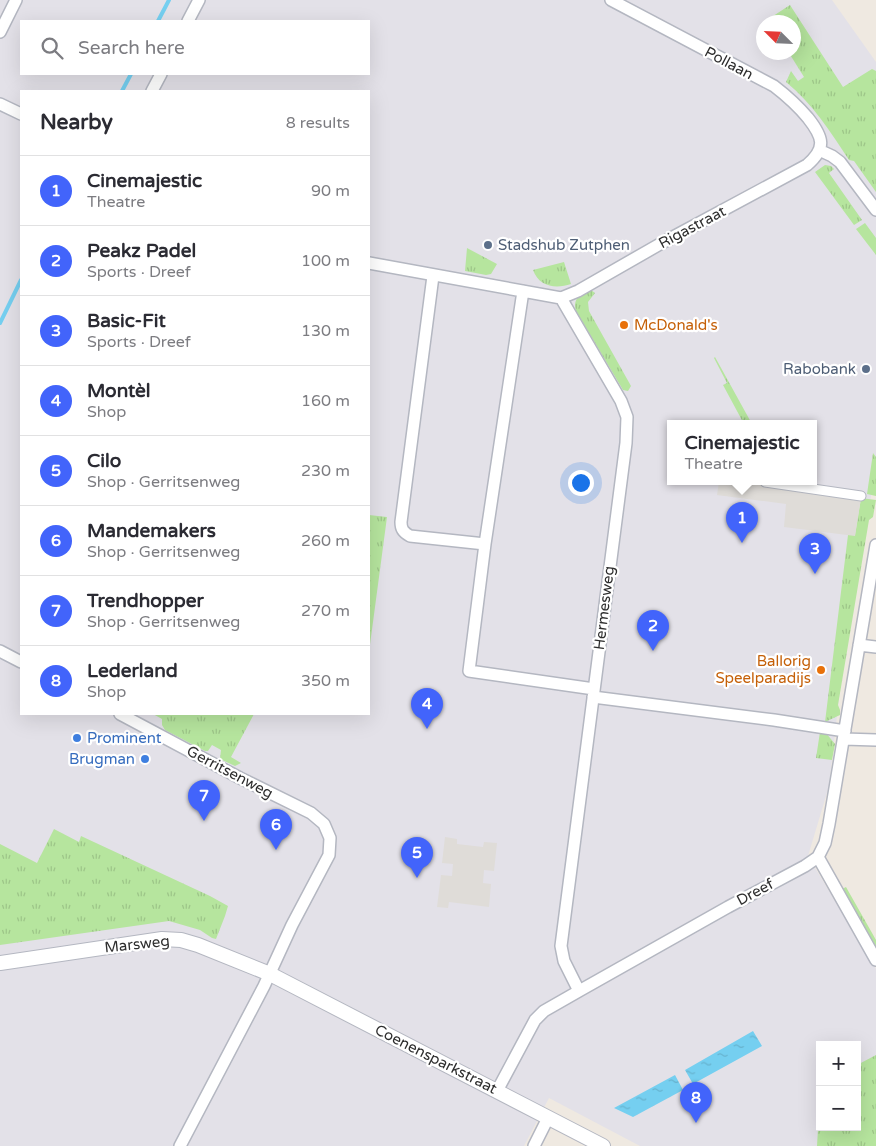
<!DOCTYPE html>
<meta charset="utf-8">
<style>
:root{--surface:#fff;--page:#f7f7f7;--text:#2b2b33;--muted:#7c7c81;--line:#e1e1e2;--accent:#4264fb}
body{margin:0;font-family:"Varela Round",sans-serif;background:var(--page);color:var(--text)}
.controls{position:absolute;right:15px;bottom:15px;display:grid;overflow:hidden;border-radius:0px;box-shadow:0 5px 20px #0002}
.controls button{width:45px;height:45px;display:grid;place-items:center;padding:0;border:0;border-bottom:1px solid var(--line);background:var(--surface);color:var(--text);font:25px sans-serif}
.compass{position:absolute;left:756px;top:15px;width:45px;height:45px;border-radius:50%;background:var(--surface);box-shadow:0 5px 20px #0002;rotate:294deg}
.you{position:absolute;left:580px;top:482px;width:18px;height:18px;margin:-12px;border:4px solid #fff;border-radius:50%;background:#1a73e8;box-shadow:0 0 0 8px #1a73e833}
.badge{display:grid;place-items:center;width:32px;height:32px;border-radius:50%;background:var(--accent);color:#fff;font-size:16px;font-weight:700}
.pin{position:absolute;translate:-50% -41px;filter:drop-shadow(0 1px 2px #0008)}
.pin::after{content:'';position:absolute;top:26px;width:18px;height:15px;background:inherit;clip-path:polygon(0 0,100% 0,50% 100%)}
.popup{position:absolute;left:667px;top:420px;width:150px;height:65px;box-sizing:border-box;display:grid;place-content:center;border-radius:0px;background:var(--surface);filter:drop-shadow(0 1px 4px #0005);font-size:16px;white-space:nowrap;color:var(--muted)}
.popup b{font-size:19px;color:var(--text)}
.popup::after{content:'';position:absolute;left:50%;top:100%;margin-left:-10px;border:10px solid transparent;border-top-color:var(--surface)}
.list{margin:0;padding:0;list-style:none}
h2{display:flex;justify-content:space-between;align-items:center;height:65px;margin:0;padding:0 20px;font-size:21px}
h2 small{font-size:16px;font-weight:400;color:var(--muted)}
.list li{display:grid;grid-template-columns:32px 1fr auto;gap:15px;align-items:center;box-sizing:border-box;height:70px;padding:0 20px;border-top:1px solid var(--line)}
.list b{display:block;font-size:19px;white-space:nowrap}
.list p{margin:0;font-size:16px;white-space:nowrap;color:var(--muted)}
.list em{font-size:16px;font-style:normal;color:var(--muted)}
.icon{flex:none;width:28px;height:28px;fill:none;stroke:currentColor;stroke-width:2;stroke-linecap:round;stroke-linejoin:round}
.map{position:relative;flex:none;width:876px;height:1146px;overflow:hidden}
.search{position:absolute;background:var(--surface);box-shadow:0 5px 20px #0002;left:20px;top:20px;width:350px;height:55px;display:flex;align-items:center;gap:12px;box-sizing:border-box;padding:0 18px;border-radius:0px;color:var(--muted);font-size:19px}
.panel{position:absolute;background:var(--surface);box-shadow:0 5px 20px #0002;left:20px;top:90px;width:350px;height:625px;border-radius:0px}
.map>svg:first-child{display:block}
</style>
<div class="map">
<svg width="876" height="1146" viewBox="0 0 876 1146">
<defs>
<pattern id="grass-tufts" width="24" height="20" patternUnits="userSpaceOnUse" patternTransform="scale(1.25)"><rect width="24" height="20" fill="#b6e59e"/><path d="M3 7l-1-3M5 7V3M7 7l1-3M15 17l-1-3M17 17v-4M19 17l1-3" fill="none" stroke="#9dc588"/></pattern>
<pattern id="water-ripples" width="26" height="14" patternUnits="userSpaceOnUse" patternTransform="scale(1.25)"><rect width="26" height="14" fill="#75cff0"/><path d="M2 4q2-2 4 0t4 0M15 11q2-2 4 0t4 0" fill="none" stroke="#66b2ce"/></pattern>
</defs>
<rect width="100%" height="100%" fill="#efe9e1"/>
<!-- industrial -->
<path fill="#e3e1e8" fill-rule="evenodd" d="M0 0H832L876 62V467L844 654 829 786 808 856 876 969V1057L857 1068V1045H820V1146H640L549 1098 524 1146H0ZM21 21H369V74H21ZM764 22H794V52H764ZM21 91H369V714H21ZM671 424H813V482H671Z"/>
<!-- grass -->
<path fill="url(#grass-tufts)" d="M790 5 843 87 872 69 876 71V192L854 161 849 160C830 131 813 104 786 82L791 71 798 81 804 77 789 53 794 52V22H769L767 20Z
M825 165 831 166 834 169 829 173 862 220 854 225 815 172Z
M865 223 876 238V255L856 229Z
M467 248 497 264 491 274 486 275 465 271Z
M564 262 571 284C556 289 539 287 533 270Z
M591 290 595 293 588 302 589 311 631 386 628 391 623 390 576 311C572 299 581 293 591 290Z
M715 357 752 424H744L723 385 727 383 714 358Z
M873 453 876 457V496L867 494Z
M861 498 876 500 873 517 869 520 838 705 840 710V715L825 722 848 535H855Z
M369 515 387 517 369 652Z
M153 714H254L231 757 241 763 235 766 220 759 221 750 212 745 208 751H205L165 730 162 725V719Z
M820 732 826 733 835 744 832 760 816 758Z
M54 829 79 842 81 836 210 896 228 906 225 916 216 939 212 938 200 930 169 921 0 945V844L37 863Z
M846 887 876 940V951L842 889Z
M876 1055V1146H817L820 1095V1127H857V1065Z"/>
<!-- plaza -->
<path fill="#dfdcd8" d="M719 482H796L862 492 855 536 784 527 786 504 717 495Z
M445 837 457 839V844L483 847 484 842 497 843 494 871 484 870 483 883 491 884 489 907 449 902 448 908 437 907 441 875 452 876 453 864 442 863Z"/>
<!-- water -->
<path fill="url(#water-ripples)" d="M753 1031 762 1046 693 1084 685 1070Z
M675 1075 683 1090 633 1117 614 1108Z"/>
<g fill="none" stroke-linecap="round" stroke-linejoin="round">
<!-- stream -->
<path stroke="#75cff0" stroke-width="4" d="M158 21 169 0
M122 91 131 74
M0 323 21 280"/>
<defs>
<path id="pedestrian" d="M765 482 861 496"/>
<path id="minor" d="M188 21 199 0
M0 32 16 0
M152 91 161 74
M0 104 21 114
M819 150 832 156 840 162 876 210
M369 263 561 298 621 401 627 417 626 443 561 946 564 961 579 991 544 1011 535 1020 497 1091
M433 276 401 522C401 529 403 532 410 536L485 544 523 291
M561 298 578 291 660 244 807 165C827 148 823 137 808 118 798 106 787 96 774 86L611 0
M485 544 469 671 594 689
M859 645 876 647
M0 651 21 662
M593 697 774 720 845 731
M120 714 240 778 311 813 324 824 330 838 329 855 292 925 264 986 180 1146
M844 739 876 740
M818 857 876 960
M579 991 728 907 805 866 818 857 825 843 829 824 876 545
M534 1146 548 1118"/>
<path id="tertiary" d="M0 963 162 939 181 940 198 945 270 974 603 1146"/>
</defs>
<!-- pedestrian casing -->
<use href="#pedestrian" stroke="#b4b7c1" stroke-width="11"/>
<!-- minor casing -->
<use href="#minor" stroke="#b4b7c1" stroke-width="14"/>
<!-- tertiary casing -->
<use href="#tertiary" stroke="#b4b7c1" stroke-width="16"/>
<!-- pedestrian -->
<use href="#pedestrian" stroke="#fff" stroke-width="9"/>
<!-- minor -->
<use href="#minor" stroke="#fff" stroke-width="11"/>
<!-- tertiary -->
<use href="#tertiary" stroke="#fff" stroke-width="14"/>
</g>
<!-- markers -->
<g fill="#5c6f8a" stroke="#fff" stroke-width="2">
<circle cx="488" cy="245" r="5"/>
<circle cx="866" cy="369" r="5"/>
</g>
<g fill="#e8710a" stroke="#fff" stroke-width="2">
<circle cx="624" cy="325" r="5"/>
<circle cx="821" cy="670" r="5"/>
</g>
<g fill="#3f7fe0" stroke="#fff" stroke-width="2">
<circle cx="77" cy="738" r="5"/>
<circle cx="145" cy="759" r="5"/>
</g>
<g text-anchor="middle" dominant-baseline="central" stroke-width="4.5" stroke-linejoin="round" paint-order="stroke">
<!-- street labels -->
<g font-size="15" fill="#2e2e2e" stroke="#fff">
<text transform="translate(729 63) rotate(28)">Pollaan</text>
<text transform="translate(692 227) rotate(-28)">Rigastraat</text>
<text transform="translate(604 608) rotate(-83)">Hermesweg</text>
<text transform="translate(230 772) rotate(28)">Gerritsenweg</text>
<text transform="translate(755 892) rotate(-28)">Dreef</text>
<text transform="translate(137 944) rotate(-6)">Marsweg</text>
<text transform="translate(436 1059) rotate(27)">Coenensparkstraat</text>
</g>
<!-- service labels -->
<g font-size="15" fill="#4e5e75" stroke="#fff" text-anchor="start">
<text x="498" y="245">Stadshub Zutphen</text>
<text x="856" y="369" text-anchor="end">Rabobank</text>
</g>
<!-- food labels -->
<g font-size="15" fill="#c56008" stroke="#fff" text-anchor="start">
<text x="634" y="325">McDonald's</text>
<text x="811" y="661" text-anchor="end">Ballorig<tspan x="811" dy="17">Speelparadijs</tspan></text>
</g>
<!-- shop labels -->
<g font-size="15" fill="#366cbe" stroke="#fff" text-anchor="start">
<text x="87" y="738">Prominent</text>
<text x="135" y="759" text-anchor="end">Brugman</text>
</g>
</g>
</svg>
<div class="controls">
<button>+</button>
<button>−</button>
</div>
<svg class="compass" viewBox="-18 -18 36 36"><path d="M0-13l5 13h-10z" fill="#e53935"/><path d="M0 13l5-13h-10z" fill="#7c7c81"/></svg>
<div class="you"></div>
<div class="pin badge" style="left:742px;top:543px">1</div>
<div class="popup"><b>Cinemajestic</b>Theatre</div>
<div class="pin badge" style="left:653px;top:651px">2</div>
<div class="pin badge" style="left:815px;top:574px">3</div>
<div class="pin badge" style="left:427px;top:729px">4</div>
<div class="pin badge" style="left:417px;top:878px">5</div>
<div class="pin badge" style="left:276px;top:850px">6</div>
<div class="pin badge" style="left:204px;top:821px">7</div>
<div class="pin badge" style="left:696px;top:1123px">8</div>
<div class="search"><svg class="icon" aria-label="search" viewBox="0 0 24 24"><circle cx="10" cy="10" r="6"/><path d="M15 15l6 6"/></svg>Search here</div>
<section class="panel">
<h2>Nearby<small>8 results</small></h2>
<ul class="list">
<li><span class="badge">1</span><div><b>Cinemajestic</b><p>Theatre</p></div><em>90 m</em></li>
<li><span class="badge">2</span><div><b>Peakz Padel</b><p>Sports · Dreef</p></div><em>100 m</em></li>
<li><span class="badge">3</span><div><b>Basic-Fit</b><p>Sports · Dreef</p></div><em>130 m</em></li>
<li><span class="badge">4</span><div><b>Montèl</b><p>Shop</p></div><em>160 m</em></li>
<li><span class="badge">5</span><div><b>Cilo</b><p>Shop · Gerritsenweg</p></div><em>230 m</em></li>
<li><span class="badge">6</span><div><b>Mandemakers</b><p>Shop · Gerritsenweg</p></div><em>260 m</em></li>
<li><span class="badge">7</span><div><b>Trendhopper</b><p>Shop · Gerritsenweg</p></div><em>270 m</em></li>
<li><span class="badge">8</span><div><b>Lederland</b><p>Shop</p></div><em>350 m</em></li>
</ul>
</section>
</div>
